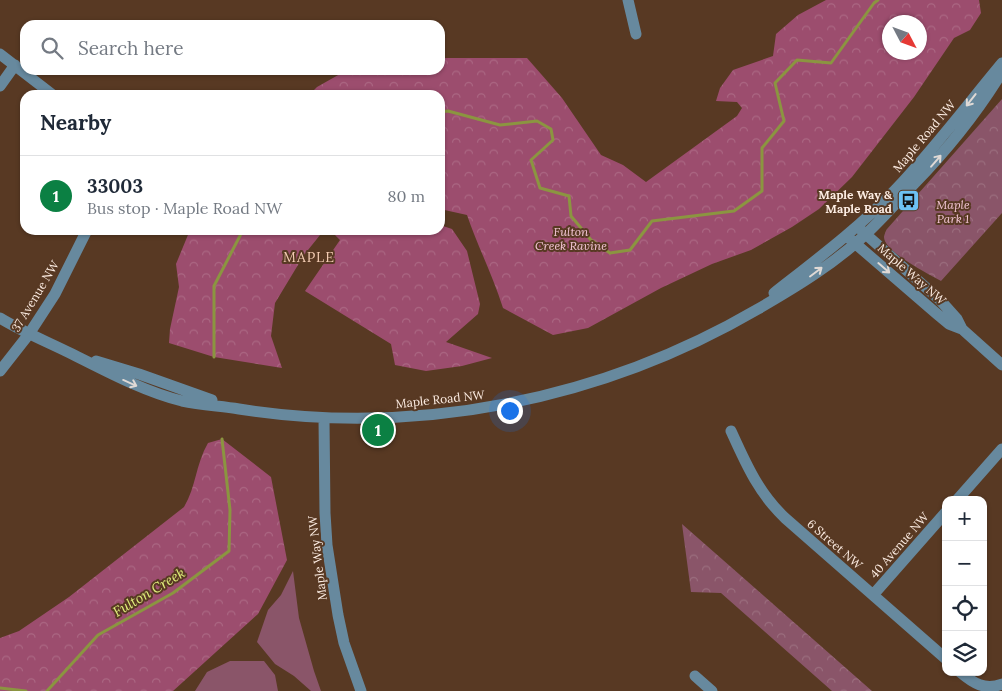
<!DOCTYPE html>
<meta charset="utf-8">
<style>
:root{--surface:#fff;--page:#f6f6f7;--text:#1f2937;--muted:#747a83;--line:#e0e1e3;--accent:#0b8043}
body{margin:0;font-family:Lora,serif;background:var(--page);color:var(--text)}
.controls{position:absolute;right:15px;bottom:15px;display:grid;overflow:hidden;border-radius:10px;box-shadow:0 1px 4px #0004}
.controls button{width:45px;height:45px;display:grid;place-items:center;padding:0;border:0;border-bottom:1px solid var(--line);background:var(--surface);color:var(--text);font:25px sans-serif}
.compass{position:absolute;left:882px;top:15px;width:45px;height:45px;border-radius:50%;background:var(--surface);box-shadow:0 1px 4px #0004;rotate:131deg}
.you{position:absolute;left:509px;top:410px;width:18px;height:18px;margin:-12px;border:4px solid #fff;border-radius:50%;background:#1a73e8;box-shadow:0 0 0 8px #1a73e833}
.badge{display:grid;place-items:center;width:32px;height:32px;border-radius:50%;background:var(--accent);color:#fff;font-size:16px;font-weight:700}
.pin{position:absolute;translate:-50% -50%;border:2px solid #fff;box-shadow:0 1px 5px #0006}
.list{margin:0;padding:0;list-style:none}
h2{display:flex;justify-content:space-between;align-items:center;height:65px;margin:0;padding:0 20px;font-size:21px}
h2 small{font-size:16px;font-weight:400;color:var(--muted)}
.list li{display:grid;grid-template-columns:32px 1fr auto;gap:15px;align-items:center;box-sizing:border-box;height:80px;padding:0 20px;border-top:1px solid var(--line)}
.list b{display:block;font-size:19px;white-space:nowrap}
.list p{margin:0;font-size:16px;white-space:nowrap;color:var(--muted)}
.list em{font-size:16px;font-style:normal;color:var(--muted)}
.icon{flex:none;width:28px;height:28px;fill:none;stroke:currentColor;stroke-width:2;stroke-linecap:round;stroke-linejoin:round}
.map{position:relative;flex:none;width:1002px;height:691px;overflow:hidden}
.search{position:absolute;background:var(--surface);box-shadow:0 1px 4px #0004;left:20px;top:20px;width:425px;height:55px;display:flex;align-items:center;gap:12px;box-sizing:border-box;padding:0 18px;border-radius:15px;color:var(--muted);font-size:19px}
.panel{position:absolute;background:var(--surface);box-shadow:0 1px 4px #0004;left:20px;top:90px;width:425px;height:145px;border-radius:15px}
.map>svg:first-child{display:block}
</style>
<div class="map">
<svg width="1002" height="691" viewBox="0 0 1002 691">
<defs>
<pattern id="forest-crowns" width="20" height="18" patternUnits="userSpaceOnUse" patternTransform="scale(1.25)"><rect width="20" height="18" fill="#9c4d6e"/><path d="M2 6a3 3 0 1 1 6 0M12 15a3 3 0 1 1 6 0" fill="none" stroke="#ab6783"/></pattern>
<pattern id="park-crowns" width="20" height="18" patternUnits="userSpaceOnUse" patternTransform="scale(1.25)"><rect width="20" height="18" fill="#8a5569"/><path d="M2 6a3 3 0 1 1 6 0M12 15a3 3 0 1 1 6 0" fill="none" stroke="#9b6e7e"/></pattern>
</defs>
<rect width="100%" height="100%" fill="#583923"/>
<!-- grass -->
<path fill="#8a5569" d="M293 571 299 618 314 671 321 691H311L294 676 275 664 257 642 268 610 281 595Z
M230 661H264L275 675 278 691H195L207 672Z"/>
<!-- forest -->
<path fill="url(#forest-crowns)" fill-rule="evenodd" d="M826 0H979L981 13 970 30 954 38 914 97 852 177 819 209 792 227 751 250 712 264 661 288 588 328 553 335 503 308C493 276 478 247 467 215L440 209V95H309L317 87 347 70H440V58H527L562 98 601 155 623 165 646 182 737 116 742 108 737 102 716 101 720 88 733 70 773 56 776 34 798 15ZM920 22V52H890V22Z
M440 225 452 229 467 251 480 304 478 314 446 342 492 358 462 366 426 371 395 365 391 344 305 291 340 240 330 230H440Z
M190 230H324L304 255 275 303 271 336 282 368 214 357 169 343 170 329 179 287 176 264Z
M222 439 271 477 287 560 258 614 173 691H0V638L19 631 69 597 184 507C196 487 196 463 208 443Z"/>
<!-- park -->
<path fill="url(#park-crowns)" d="M1002 99V213L941 281C929 274 884 252 884 237 884 236 886 230 887 229Z
M682 524 872 691H832L721 593 691 592Z"/>
<g fill="none" stroke-linecap="round" stroke-linejoin="round">
<!-- stream -->
<path stroke="#8b9540" stroke-width="3" d="M440 112 448 111 500 125 537 121 551 129 553 140 531 160 540 188 569 196 571 216 591 240 610 253 630 250 652 221 734 211 762 191V148L784 121 775 83 797 60 831 63 874 3 878 0
M214 357V286L243 230
M0 688 26 691
M47 691 98 635 173 593 229 551 230 510 222 439"/>
<!-- minor -->
<path stroke="#67899e" stroke-width="11" d="M628 0 636 34
M0 54 53 95
M0 86 15 65
M861 230 940 300 957 319 962 329 1002 365
M850 239 937 314 949 324 962 329
M774 293C816 260 859 228 896 189 934 149 967 105 1002 63
M0 318C23 332 48 342 72 354 108 372 143 391 182 401 201 405 220 406 239 409 418 437 602 400 758 309 796 287 834 264 866 234 883 218 898 201 914 184 947 150 977 113 1002 72
M96 361 139 374 212 400
M0 371 29 334 55 294 87 230
M324 419 325 513 327 545 338 615 344 643 361 691
M731 431C746 464 758 492 785 518L946 659
M957 500 1002 449
M873 595 946 512
M960 672C973 683 985 691 1002 684
M695 676 712 691"/>
</g>
<!-- one-way arrows -->
<defs><path id="oneway-shaft" d="M-6 0H5M1.5-3L5.5 0L1.5 3" fill="none" stroke-width="1.6" stroke-linecap="round" stroke-linejoin="round" transform="scale(1.25)"/></defs>
<g stroke="#dfd9d5">
<use href="#oneway-shaft" transform="translate(971 100) rotate(128)"/>
<use href="#oneway-shaft" transform="translate(936 161) rotate(-49)"/>
<use href="#oneway-shaft" transform="translate(884 268) rotate(41)"/>
<use href="#oneway-shaft" transform="translate(816 272) rotate(-37)"/>
<use href="#oneway-shaft" transform="translate(130 383) rotate(24)"/>
</g>
<!-- icons -->
<defs>
<symbol id="bus-square" viewBox="-11 -11 22 22"><rect x="-9" y="-9" width="18" height="18" rx="4" fill="#6dc2f3" stroke="#583923"/><path d="M-5-6H5V4H4V6H2V4H-2V6H-4V4H-5ZM-3.5-4V0h7V-4ZM-3.5 1.2v1.5H-2V1.2ZM2 1.2v1.5H3.5V1.2Z" fill="#111"/></symbol>
</defs>
<g fill-rule="evenodd">
<use href="#bus-square" x="896" y="188" width="25" height="25"/>
</g>
<g text-anchor="middle" dominant-baseline="central" stroke-width="4" stroke-linejoin="round" paint-order="stroke">
<!-- street labels -->
<g font-size="12" fill="#fdede3" stroke="#583923">
<text transform="translate(924 136) rotate(-50)">Maple Road NW</text>
<text transform="translate(912 274) rotate(41)">Maple Way NW</text>
<text transform="translate(35 296) rotate(-59)">37 Avenue NW</text>
<text transform="translate(440 399) rotate(-6)">Maple Road NW</text>
<text transform="translate(835 544) rotate(41)">6 Street NW</text>
<text transform="translate(899 545) rotate(-49)">40 Avenue NW</text>
<text transform="translate(317 558) rotate(-97)">Maple Way NW</text>
</g>
<!-- poi labels -->
<g font-size="12" font-weight="bold" fill="#fdede3" stroke="#583923" text-anchor="end">
<text x="892" y="194">Maple Way &amp;<tspan x="892" dy="14">Maple Road</tspan></text>
</g>
<!-- park labels -->
<g font-size="12" font-style="italic" fill="#f3c5d5" stroke="#583923">
<text x="953" y="204">Maple<tspan x="953" dy="14">Park 1</tspan></text>
<text x="571" y="231">Fulton<tspan x="571" dy="14">Creek Ravine</tspan></text>
</g>
<!-- neighbourhood labels -->
<g font-size="14" letter-spacing="1" fill="#f3ccb3" stroke="#583923">
<text x="309" y="257">MAPLE</text>
</g>
<!-- water labels -->
<g font-size="14" font-style="italic" fill="#dfee7b" stroke="#583923">
<text transform="translate(149 592) rotate(-31)">Fulton Creek</text>
</g>
</g>
</svg>
<div class="controls">
<button>+</button>
<button>−</button>
<button><svg class="icon" aria-label="locate" viewBox="0 0 24 24"><circle cx="12" cy="12" r="6"/><path d="M12 2v4M12 18v4M2 12h4M18 12h4"/></svg></button>
<button><svg class="icon" aria-label="layers" viewBox="0 0 24 24"><path d="M12 4l9 5-9 5-9-5zM3 14l9 5 9-5"/></svg></button>
</div>
<svg class="compass" viewBox="-18 -18 36 36"><path d="M0-13l5 13h-10z" fill="#e53935"/><path d="M0 13l5-13h-10z" fill="#747a83"/></svg>
<div class="you"></div>
<div class="pin badge" style="left:378px;top:430px">1</div>
<div class="search"><svg class="icon" aria-label="search" viewBox="0 0 24 24"><circle cx="10" cy="10" r="6"/><path d="M15 15l6 6"/></svg>Search here</div>
<section class="panel">
<h2>Nearby<small></small></h2>
<ul class="list">
<li><span class="badge">1</span><div><b>33003</b><p>Bus stop · Maple Road NW</p></div><em>80 m</em></li>
</ul>
</section>
</div>
